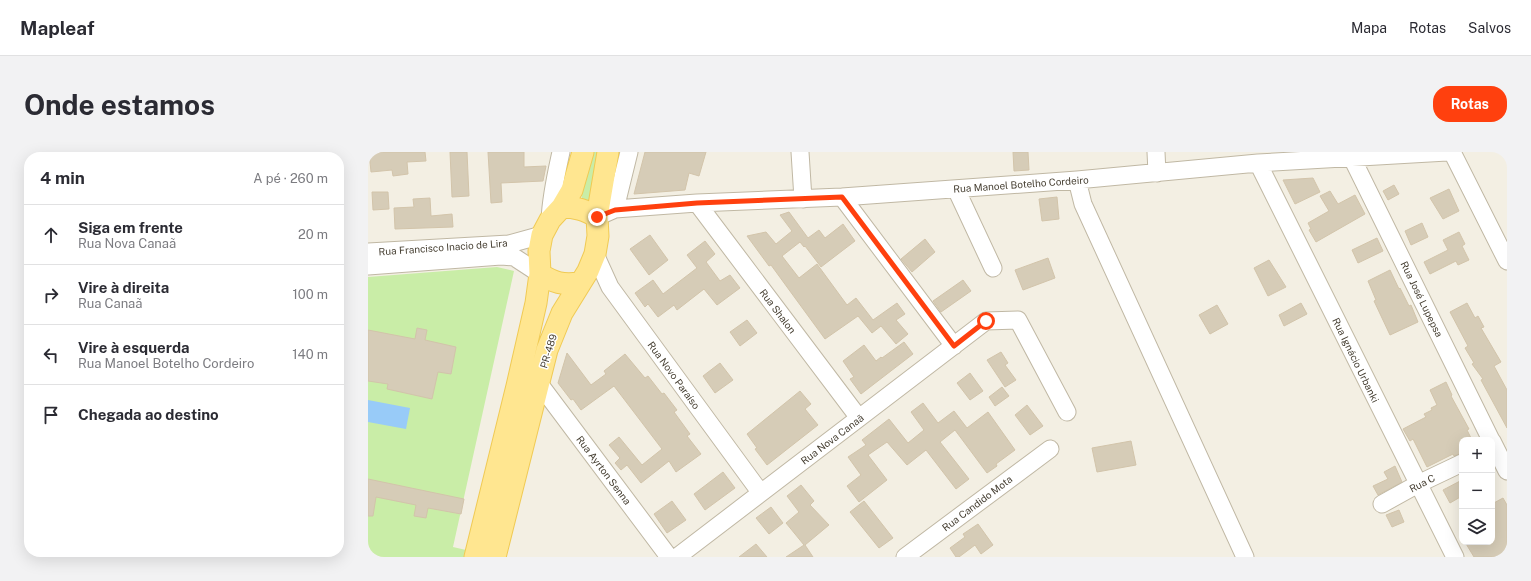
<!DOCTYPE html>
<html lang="pt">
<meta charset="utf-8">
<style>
:root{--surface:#fff;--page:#f2f2f3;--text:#2b2b33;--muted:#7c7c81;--line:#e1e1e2;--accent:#ff400e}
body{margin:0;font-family:"Public Sans",sans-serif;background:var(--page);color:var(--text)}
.controls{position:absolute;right:12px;bottom:12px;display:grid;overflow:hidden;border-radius:8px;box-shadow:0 4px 16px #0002}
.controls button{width:36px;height:36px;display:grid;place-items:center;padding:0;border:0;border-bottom:1px solid var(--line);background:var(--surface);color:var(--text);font:20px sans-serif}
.stop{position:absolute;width:12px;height:12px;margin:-9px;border:3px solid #ff400e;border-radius:50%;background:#fff}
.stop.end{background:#ff400e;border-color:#fff;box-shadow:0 1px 4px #0008}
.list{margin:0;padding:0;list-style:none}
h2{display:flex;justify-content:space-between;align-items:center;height:52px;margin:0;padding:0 16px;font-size:17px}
h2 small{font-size:13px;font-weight:400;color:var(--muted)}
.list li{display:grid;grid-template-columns:26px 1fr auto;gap:12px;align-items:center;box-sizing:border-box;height:60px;padding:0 16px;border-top:1px solid var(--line)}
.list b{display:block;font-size:15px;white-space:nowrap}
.list p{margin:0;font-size:13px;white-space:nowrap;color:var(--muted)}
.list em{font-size:13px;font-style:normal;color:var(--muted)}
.icon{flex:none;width:22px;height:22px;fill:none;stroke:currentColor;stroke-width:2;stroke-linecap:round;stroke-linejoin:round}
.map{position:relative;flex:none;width:1139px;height:405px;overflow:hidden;border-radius:16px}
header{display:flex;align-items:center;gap:24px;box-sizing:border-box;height:56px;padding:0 20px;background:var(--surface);border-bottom:1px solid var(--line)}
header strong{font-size:19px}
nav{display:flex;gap:22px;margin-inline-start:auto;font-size:14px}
.intro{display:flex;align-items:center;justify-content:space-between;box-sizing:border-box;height:96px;padding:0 24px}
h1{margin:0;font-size:28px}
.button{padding:10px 18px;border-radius:16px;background:var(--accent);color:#fff;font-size:14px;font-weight:700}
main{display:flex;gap:24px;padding:0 24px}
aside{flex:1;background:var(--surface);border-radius:16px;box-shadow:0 4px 16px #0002}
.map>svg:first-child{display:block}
</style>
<header>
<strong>Mapleaf</strong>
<nav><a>Mapa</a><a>Rotas</a><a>Salvos</a></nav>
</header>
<div class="intro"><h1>Onde estamos</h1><a class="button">Rotas</a></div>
<main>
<aside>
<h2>4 min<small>A pé · 260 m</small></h2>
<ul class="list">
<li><svg class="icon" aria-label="ahead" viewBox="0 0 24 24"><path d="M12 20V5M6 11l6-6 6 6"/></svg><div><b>Siga em frente</b><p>Rua Nova Canaã</p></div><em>20 m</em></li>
<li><svg class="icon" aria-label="right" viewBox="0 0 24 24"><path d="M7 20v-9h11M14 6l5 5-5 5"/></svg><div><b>Vire à direita</b><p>Rua Canaã</p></div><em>100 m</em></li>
<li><svg class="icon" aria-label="left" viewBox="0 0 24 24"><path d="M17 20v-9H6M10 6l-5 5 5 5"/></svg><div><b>Vire à esquerda</b><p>Rua Manoel Botelho Cordeiro</p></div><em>140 m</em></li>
<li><svg class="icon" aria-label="arrive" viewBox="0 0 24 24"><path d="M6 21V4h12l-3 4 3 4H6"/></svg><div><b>Chegada ao destino</b></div></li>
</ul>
</aside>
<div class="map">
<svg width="1139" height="405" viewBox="0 0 1139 405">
<rect width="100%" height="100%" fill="#f3efe3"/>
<!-- green -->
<path fill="#c9eda7" d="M222 0H233L224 46 219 49 214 47 213 40Z
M129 115 146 119 85 395 98 398 97 405H0V125Z"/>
<!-- water -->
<path fill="#98cbf8" d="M0 248 42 256 38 277 0 270Z"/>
<!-- building -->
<path fill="#d6ccb7" stroke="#d2c4aa" d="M1 0H57L58 9 39 10 40 22 25 24 24 18 3 20Z
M82 0H99L101 44 84 45Z
M120 0H156V15L178 14 175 29 133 31 134 50 123 51Z
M277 0H338L331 24 321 21 317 38 266 42Z
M645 0H660L661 18 646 19Z
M945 26 952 40 927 52 915 28Z
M1026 33 1031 42 1020 48 1015 39Z
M1081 37 1091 59 1075 67 1062 46Z
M962 39 970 52 987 43 997 62 948 90 941 78 943 77 940 71 961 59 952 44Z
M4 40H20L21 57 5 58Z
M689 45 691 67 674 69 671 47Z
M62 46 63 64 84 62 85 75 27 77 26 56 46 55 45 47Z
M421 60 440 86 451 78 457 86 475 72 487 89 453 115 437 94 436 95 432 90 414 104 431 126 449 112 479 153 488 146 505 168 529 151 537 162 528 168 540 182 528 192 513 174 504 181 490 164 457 187 419 135 403 113 401 114 379 84 398 80 408 92 424 79 412 63Z
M1054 71 1060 85 1043 93 1037 79Z
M1091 80 1097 92 1094 94 1101 108 1090 113 1088 109 1062 122 1056 110 1080 98 1075 88Z
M282 83 300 108 281 123 262 97Z
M1009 86 1015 99 990 111 984 98Z
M557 87 567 100 544 120 533 107Z
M337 89 347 102 338 110 352 129 362 123 372 136 349 153 336 137 309 158 306 153 290 165 280 152 277 155 267 141 285 128 295 142 329 116 319 103Z
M680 106 687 126 655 138 647 118Z
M901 108 918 135 900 144 886 116Z
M1022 118 1031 137 1032 136 1041 154 1043 153 1050 170 1022 183 1006 149 1008 148 1000 129Z
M595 128 603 139 573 160 565 149Z
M933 151 939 162 916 174 911 163Z
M1099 151 1107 166 1110 164 1116 175 1113 176 1133 210 1126 214 1139 238V276L1113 228 1115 227 1104 212 1106 211 1097 196 1100 194 1082 160Z
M849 153 860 172 842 182 831 163Z
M379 168 389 181 372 194 362 180Z
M49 176 59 178 57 188 88 195 83 222 70 220 64 247 19 237 20 232 0 229V178L47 187Z
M536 190 545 202 493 242 482 227 486 225 475 209 496 193 508 209 513 205 514 206Z
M633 200 640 211 637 213 648 228 637 235 619 208Z
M199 201 223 233 238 222 236 219 257 202 277 226 280 224 294 242 296 241 309 258 306 260 322 282 319 284 333 302 308 320 301 309 273 331 259 313 253 318 247 311 252 306 241 293 251 285 274 313 294 297 246 234 213 258 205 247 203 248 190 231Z
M352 211 365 228 347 241 335 224Z
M602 221 615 239 602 248 589 231Z
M1078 230 1084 243 1083 244 1101 277 1099 278 1104 288H1094V301L1086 304 1085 302 1059 315 1045 287 1042 289 1035 277 1058 265 1056 262 1064 258 1063 256 1069 253 1062 238Z
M634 235 641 244 627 254 621 245Z
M432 239 443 252 437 257 450 273 399 313 387 297 389 296 379 282Z
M555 251 570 271 586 259 599 276 620 260 647 298 628 312 629 314 619 321 587 278 572 290 601 327 588 337 558 298 539 313 519 290 500 303 519 328 491 350 479 334 493 323 480 305 498 293 494 288 521 267 540 291 556 278 543 260Z
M659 253 675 274 662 283 647 263Z
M763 289 768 313 729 320 724 296Z
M1027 314 1034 330 1010 343 1005 334 1020 327 1016 320Z
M355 320 367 336 337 358 326 342Z
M0 327 96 347 93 362 60 356 58 366 46 364 48 353 8 345 5 364H0Z
M1094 328V344L1082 351 1075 338Z
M433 333 446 349 442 353 461 373 437 393 445 405H418L436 393 418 371 431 360 419 344Z
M1135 346 1139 353V400L1130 405H1106L1097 390H1124V352Z
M304 349 318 368 299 381 286 362Z
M496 349 525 386 511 396 482 360Z
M403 355 415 371 401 382 388 366Z
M1031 358 1036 370 1024 375 1018 363Z
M610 372 625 393 613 402 607 393 591 405H588L582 396 597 385 595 382Z
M388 392 399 405H371Z"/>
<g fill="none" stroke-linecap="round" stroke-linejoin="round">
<defs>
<path id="minor" d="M432 0 435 47
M788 0 789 21
M1084 0 1139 109
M984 6 1123 288
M890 11 1087 405
M709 28 715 52 877 405
M588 37 625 116
M474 45 586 194
M329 51 491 266
M247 57 261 0
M229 65 247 57 329 51 474 45 709 28 890 11 1079 0
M182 68C183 44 188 23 193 0
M0 100 141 92 174 83
M227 102 242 135 392 340
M0 114 133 104 146 105 172 122
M170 230 301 405
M1124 289 1139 319
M1014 352 1050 332 1094 311
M309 405 618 169 650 168 699 260
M537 405 682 297"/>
<path id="major" d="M194 55C208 55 217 58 229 65
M172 122C187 131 194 133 211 131
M107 405 149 234 168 151 172 122 171 99 174 83 182 68 194 55 204 38 215 0
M127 405 179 198 194 161 220 119 227 102 230 84 229 65 240 0"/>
</defs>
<!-- minor casing -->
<use href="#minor" stroke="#c0b8a4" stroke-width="19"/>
<!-- major casing -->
<use href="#major" stroke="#f0ca54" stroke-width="23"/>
<!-- minor -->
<use href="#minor" stroke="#fff" stroke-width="17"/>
<!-- major -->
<use href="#major" stroke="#ffe690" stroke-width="21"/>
</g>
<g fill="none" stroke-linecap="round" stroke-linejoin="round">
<!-- route -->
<path stroke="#ff400e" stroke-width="5" d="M229 65 247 58 329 51 474 45 586 194 618 169"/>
</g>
<g text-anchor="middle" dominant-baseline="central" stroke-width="3" stroke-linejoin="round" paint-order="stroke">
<!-- street labels -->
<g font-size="10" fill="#463f32" stroke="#fff">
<text transform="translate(653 32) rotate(-4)">Rua Manoel Botelho Cordeiro</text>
<text transform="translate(75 95) rotate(-4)">Rua Francisco Inacio de Lira</text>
<text transform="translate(1054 147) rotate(64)">Rua José Lupepsa</text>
<text transform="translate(410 159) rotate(53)">Rua Shalon</text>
<text transform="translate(180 199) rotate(-73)">PR-489</text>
<text transform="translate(988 208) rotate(64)">Rua Ignácio Urbanki</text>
<text transform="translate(306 223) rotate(54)">Rua Novo Paraíso</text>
<text transform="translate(464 287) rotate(-37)">Rua Nova Canaã</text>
<text transform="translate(236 318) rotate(53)">Rua Ayrton Senna</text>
<text transform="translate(1054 331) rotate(-27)">Rua C</text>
<text transform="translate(609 351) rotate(-37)">Rua Candido Mota</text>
</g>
</g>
</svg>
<div class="controls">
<button>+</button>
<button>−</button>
<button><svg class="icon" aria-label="layers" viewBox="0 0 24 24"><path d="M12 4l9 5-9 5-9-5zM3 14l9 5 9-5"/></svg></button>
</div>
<div class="stop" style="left:618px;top:169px"></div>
<div class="stop end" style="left:229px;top:65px"></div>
</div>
</main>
